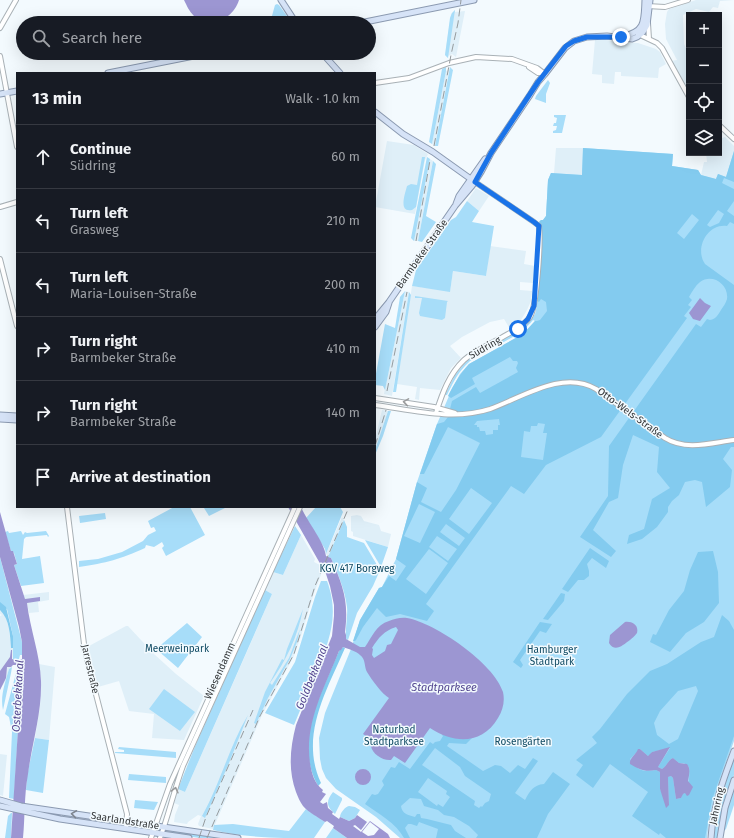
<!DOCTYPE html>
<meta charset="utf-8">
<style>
:root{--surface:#171b24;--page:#20242c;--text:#f1f3f6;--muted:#9ea1a6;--line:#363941}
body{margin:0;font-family:"Fira Sans",sans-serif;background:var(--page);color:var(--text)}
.controls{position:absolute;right:12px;top:12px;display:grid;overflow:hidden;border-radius:0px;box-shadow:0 4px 16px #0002}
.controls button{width:36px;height:36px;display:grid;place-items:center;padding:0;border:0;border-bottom:1px solid var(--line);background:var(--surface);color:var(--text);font:20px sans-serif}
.stop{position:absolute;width:12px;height:12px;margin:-9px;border:3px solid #1a73e8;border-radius:50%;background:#fff}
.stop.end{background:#1a73e8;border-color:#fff;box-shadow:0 1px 4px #0008}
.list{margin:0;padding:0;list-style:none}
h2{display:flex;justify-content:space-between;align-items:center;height:52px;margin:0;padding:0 16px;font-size:17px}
h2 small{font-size:13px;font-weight:400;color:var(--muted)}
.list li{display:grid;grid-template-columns:26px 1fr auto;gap:12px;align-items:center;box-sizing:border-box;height:64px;padding:0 16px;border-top:1px solid var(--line)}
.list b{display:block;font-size:15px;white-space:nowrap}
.list p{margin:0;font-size:13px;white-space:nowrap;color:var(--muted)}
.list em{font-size:13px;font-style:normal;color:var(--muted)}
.icon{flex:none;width:22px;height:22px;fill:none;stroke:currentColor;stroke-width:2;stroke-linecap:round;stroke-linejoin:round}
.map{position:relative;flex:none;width:734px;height:838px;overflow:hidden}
.search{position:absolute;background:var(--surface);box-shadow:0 4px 16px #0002;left:16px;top:16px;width:360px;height:44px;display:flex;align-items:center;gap:10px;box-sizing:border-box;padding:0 14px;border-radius:22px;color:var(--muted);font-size:15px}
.panel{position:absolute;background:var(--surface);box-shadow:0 4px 16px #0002;left:16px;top:72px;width:360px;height:436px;border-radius:0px}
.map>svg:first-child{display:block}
</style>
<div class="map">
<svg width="734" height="838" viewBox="0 0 734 838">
<rect width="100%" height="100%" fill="#f3fafe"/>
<!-- built -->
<path fill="#dfeff8" d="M696 0H734L720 1 718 8 713 7 709 12 696 9 683 15 684 44 689 55V76L687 89 671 61 677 60 666 39 665 24 667 12 669 9Z
M455 10V12L465 11 456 57 452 54 448 56V58L445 55 451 14Z
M599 39 613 41V42L638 43 656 49 660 52 666 64 659 68 658 78 621 76V72H615L614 84 602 83V75L592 74 595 40Z
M449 70 435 146 432 144 446 71Z
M725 137 734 146V151L726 177 716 179 701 175 704 162H707L706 153H719V139Z
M387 141 414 145 428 154 425 160 415 214 375 207Z
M556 148H583L582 175 554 173Z
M430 159 433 161 418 241H414Z
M476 188 489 196 479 211 467 201Z
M490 246 526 251 524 264 535 266 533 283 520 282V290L532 291 531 301 527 310 521 320 510 329 504 319 490 322 462 337 450 346 461 358 451 368 440 390 420 388 419 400 415 399 417 387 397 384 412 286 450 291 453 271 486 276Z
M405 291 409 292 392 396 384 394Z
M382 410 388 411 375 450V440Z
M357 515 361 516 364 521 379 525 381 531 391 534 388 547 353 536V532L351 531V516Z
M342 517 344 520 328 557 326 554Z
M301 535 315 559 314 562 324 567 314 593 301 636 294 656 262 715 213 829 199 826 198 824 201 816 198 815 188 822 187 824 174 822 175 815 179 805 174 803 178 789 185 792 249 647 272 594 265 590 273 572 283 575Z
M49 592V600L38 602 39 612 29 613 27 603 23 595Z
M0 610 5 615 9 628 11 648H13V652L12 667 9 669 6 680 0 690V616L2 615 0 614Z
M126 626H128L154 654 176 674 204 696 184 740 152 738 154 714 129 711 119 681 98 687 88 649 89 646Z
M39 664 55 667 49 740 35 738 40 706 41 680Z
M0 754 7 755 3 796 0 795Z"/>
<!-- green -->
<path fill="#a7ddf9" d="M277 4 279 5 292 23H270L275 5Z
M455 10 448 58 445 55 450 18 452 13Z
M446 67V71L432 144 429 142 442 69Z
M450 67 453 70 438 146H435Z
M548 80 550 83 546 94V103L535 99 536 96Z
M554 115H566L562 133H553V131L556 130 557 126H553L554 123H556L557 118 554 117Z
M583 148 673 154 672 166 698 170 701 175 716 179 718 174 726 177 734 151V741C723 772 710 804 707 838H400L376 817 336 789 326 778 322 769 320 759 319 738 325 713 351 649 360 620 379 588 382 587 396 559 417 482 437 424 452 389 460 374 469 364 523 334 535 321 533 320C515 343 484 346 465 366 457 374 452 385 447 395H445L442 401 455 375 468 359 518 331C524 327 531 321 535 314 539 305 543 228 539 222L541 220H543L546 216 548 180 551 173 582 175Z
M422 157H425L416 207 412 210C398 213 405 194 407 186L411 184 417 185Z
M427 157 430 159 414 241 411 238Z
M433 161 436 164 426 216 436 222 422 242 418 241Z
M467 201 479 211 472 222 494 226 486 276 453 271 450 292 412 286 416 270 451 220 456 217Z
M405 291 385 390 383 386 375 385V379L385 324 395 328 400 297Z
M409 292 411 295 396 392H393Z
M415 296 448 301 447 302 445 318 442 320 420 316 419 313 422 298H415Z
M388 411H391L383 436 375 455V450Z
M174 507H190L205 535 166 556 162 548 164 546 162 542 154 547 146 545 145 548C121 559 106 563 79 567V561L98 559 122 552 143 541 148 535 156 531 154 527 151 528 148 521Z
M205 507H227L209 516 204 508Z
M316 507H340L343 512 326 554 325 549 306 518Z
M105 513 106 519 80 523 79 516Z
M344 520 347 527V537L364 543 380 570 373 586 357 613 348 640 346 639C345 628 348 617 347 607 345 590 338 574 331 558L328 557Z
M295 526 301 535 283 575 273 572Z
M8 531 9 533 21 531 23 535 25 532 27 533 46 531 49 536 48 537 47 535 26 537 24 539 22 559 40 556 44 583 21 586 14 565 17 564 14 553 11 551 5 532Z
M365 540 388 547 381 567Z
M0 557 22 642V655H20L19 659H13V636L7 609 0 607Z
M321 581H327C340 616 329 641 316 674 308 691 301 708 294 725L265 713 295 662 315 597Z
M265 590 272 594 185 792 178 789 196 744Z
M303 609C298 636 286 661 270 683L272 685 289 658 300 629 297 642 290 659 268 698 256 724 254 723 265 692 282 659 284 660 287 649Z
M187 623 202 637 178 668 156 649Z
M18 666 23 669 17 712 19 714 14 799 9 798 12 732 9 717 5 714Z
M12 667 11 673 3 710C0 696 5 683 9 669Z
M164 689 195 712 180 731 149 709Z
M248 715 229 763 205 818 202 816C220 784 229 747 248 715Z
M35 738 49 740 43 793 26 790 27 776Z
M119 747 176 752V758L115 753V752H124V750L118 749Z
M734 756V775L722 811 717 838H713L719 800Z
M129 774 166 777V783L128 780Z
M734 790V805L726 829 724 831 728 806Z
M333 792 342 798V800L335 814C326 806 326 801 333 792Z
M135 800 158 802 154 810 134 808Z
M349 806 355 807 360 810 355 818 349 821 340 817C340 813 345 807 349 806Z
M306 809 325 822 314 838C280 838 245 838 213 830L214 825 233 824 289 831Z
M11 813H12L11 838H5L8 816Z
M333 828 347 838H326Z
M171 831 227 838H200L170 834Z"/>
<!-- forest -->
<path fill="#83cbef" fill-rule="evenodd" d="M583 148 673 154 672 166 698 170 701 175 716 179 718 174 726 177 734 151V182L724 178 722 183 734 189V201L727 211 734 216V224L730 222 727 226C708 223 694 248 705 264L734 285V447H731L723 459 732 470 730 487 706 507 702 482 695 480 685 482 679 495 672 501 668 507V512L657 527 642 539 627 544 629 535 644 529 652 499 670 488 657 472 659 447 633 435 623 465 618 498 609 502 593 530 616 551 611 557 580 537 608 496 609 446 696 324 701 327 707 319 710 320C716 319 718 315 721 310 723 307 726 303 727 299 729 284 712 273 700 282 695 286 692 292 689 297L692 300 688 305 691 307 684 316 687 318 601 437 546 465 524 494 511 486 426 604 434 611 427 621 400 614 386 617 377 608 363 627 356 640 355 641H353L360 620 379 588 382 587 389 576 396 581 406 566 396 559 417 482 427 488 421 502 441 512 456 490 480 443 448 427 424 474H420L437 424 444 422 448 417 452 401 476 387 480 393 518 372 516 368 518 363 517 361H513L510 357 472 378 475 384 451 398 448 396C454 384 460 374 469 364L523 334 535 321H537L540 320 547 311 546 302 541 299 539 302 537 301 541 230 540 225 539 222 541 220H543L546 216 548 180 551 173 582 175ZM718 210 724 214 719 223 710 227 707 225ZM692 214 699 220 684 239 677 233ZM499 419 500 425H498V430H493V434L486 435 485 431H480L479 427H477V425H474L477 421ZM538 423 545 424 543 433H547L543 460 521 457 524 431 530 432 531 426H537ZM471 488 492 503 469 534 449 519ZM419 504 435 512 420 543 404 536ZM446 524 465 538 459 546 440 532ZM437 536 457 549 448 561 429 547ZM429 549 448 563 426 594 406 579Z
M590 548 609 561 606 568 592 558 587 564 589 571V576L584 580H578L568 592 562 589Z
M713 551 718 572 719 603 704 622 686 633 670 652 650 642 653 634 656 635 657 633 669 610 684 591 690 570 698 552Z
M561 593 565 594 564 601 548 620 543 619Z
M0 602 6 607 13 636V648H11C10 635 10 620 0 610Z
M722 615 729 621 734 630V736L712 800 705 838H666L660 833 659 835 632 816 648 792 610 764 593 788 576 775 583 765 576 760 597 743 592 737 600 729 627 694 650 671 667 664 701 642 714 637ZM696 686 698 691 678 739 669 744 657 735 654 723 660 711 678 691ZM670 748 658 767 662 769C667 766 668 760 673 758L679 763H684L689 767C690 776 689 785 685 793L682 794 681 798 676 799 673 778 671 776 668 777 669 805 660 789V772L656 770C642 773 638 770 630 759L640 749 648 756 650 755 652 752Z
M540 622 552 624 546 633 540 631 520 660 523 665 521 668 513 662Z
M343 647 345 648C327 690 299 736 321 783L318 786C293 742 322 692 339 651Z
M443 734 460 739 472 738 466 744 449 743 447 746 483 771 495 765 501 766 510 773 518 765 525 769 533 758 538 761 515 793 525 800C530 791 533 785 544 784L553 772 570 784 548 814 537 838H476L478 835 469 826 454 817 444 815 438 810 424 806 421 799 410 798 401 806C402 814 408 815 415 817L417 814H420L421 818 427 819 451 825 455 831 466 838H436L438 829 419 822 417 826 411 824H408L405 828 410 838H404C396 823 379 814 365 804L372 794 375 795 378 794 384 785 382 781 391 767 395 768 399 762 410 769 430 742 433 744 435 742 440 741 443 736 442 735ZM435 748 460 767 465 776 491 794 489 801 485 803 482 807 481 806 479 808 474 805 475 801 422 765ZM428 778 447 791 446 794 450 797 443 807 438 804 437 806 418 792Z"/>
<!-- water -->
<path fill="#9c96d2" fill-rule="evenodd" d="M184 0H239C233 19 211 30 194 16 189 11 187 6 184 0Z
M700 298 705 303 711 306 700 321 693 319 689 313Z
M288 507H301C308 523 324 541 326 556L331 558C343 586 349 601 345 632L346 635V639L360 647H365C372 637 376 625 389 621 394 619 401 617 407 618 435 623 494 663 503 692 505 701 503 710 498 718 482 745 454 744 430 728L405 763 394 756 391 760C383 761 372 754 371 746L374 741 363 734 389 698C382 694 372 680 367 672 364 667 366 659 360 655 356 651 348 649 343 647L341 650 339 651C325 687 304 723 310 763 312 774 314 783 323 790L322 792 326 794 320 802 323 804 327 802 328 808 333 812 332 814 339 819 340 817 349 821 355 818 357 815 367 822 361 830 355 825 353 826 361 832 370 821 388 834 390 838H347L333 828 334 826 327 821 325 822C318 817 309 813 303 806 300 802 298 797 296 792 288 770 290 748 296 725L332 636 334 616V605L330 586 326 574ZM396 627 398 630 391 644 387 645 385 651 374 658 372 655 373 649 372 648C379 637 384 631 396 627Z
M0 512 11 551H13L17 564 14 565 25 599 40 597V601L27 603C30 629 40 654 41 681 42 713 32 743 28 774 24 796 25 817 23 838H11L19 714 15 710 23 669 18 665H13L11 667H7L6 678 0 690V671L10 657 11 650H12V659L18 661 22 659V642L19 627 0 557Z
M625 622C632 621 639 625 637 633 635 636 632 638 630 640 623 645 615 653 609 643L610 635Z
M670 747 658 767 662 769C667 766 668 760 673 758L679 763 687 764C691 769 689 775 688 781L693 787 689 795 687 796 685 793 683 794 681 798 676 799 673 778 671 776 668 777 669 805 666 808 660 789V772L656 770C645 772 640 770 630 764 629 758 636 755 638 749H640L648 756 652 752Z
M355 777a8 8 0 1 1 16 0a8 8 0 1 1-16 0Z"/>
<!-- pier -->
<path fill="#f3fafe" d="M370 822 379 829 374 835 368 836 362 832Z"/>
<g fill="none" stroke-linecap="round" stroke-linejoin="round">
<defs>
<path id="minor" d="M647 6 665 7 688 0
M648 23 649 39
M0 28 16 0
M638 34 657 43 662 48 689 97
M0 56 17 147
M529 67 538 73 545 74
M375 83 409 78 449 63 476 57 512 59 537 68 545 74
M719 125 734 139
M0 207 17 202
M0 259 17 326
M375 398 434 407 455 413
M375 405C412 410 453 421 490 409 521 398 563 369 596 389L665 438C686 451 711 443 734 440
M436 413C442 394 449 374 464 360 474 351 488 345 501 338 511 332 523 327 530 317 537 306 541 241 539 226L534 222 475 182
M67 507 85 652 127 814 126 828
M151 838 170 784 295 507
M160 838C169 814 174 790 183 766L300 507"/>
<path id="major" d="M281 0 296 23
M360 23 474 0
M623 36C646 32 644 20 645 0
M322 53 340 73
M108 73 209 53
M0 94 17 91
M375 112 403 134 433 152 475 182
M456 204 459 196 485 159
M375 319 389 302 455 206 472 186 481 172 491 153 530 95 538 82 545 74 565 48 574 41 587 37 607 36 632 39 637 37 643 32 647 25 650 0
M375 327 386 312 389 303
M0 415 17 416
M0 419 17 420
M0 800 21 806 238 838
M0 806 60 819 189 838
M711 838C713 807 723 780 734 751
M720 838 725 808 734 780"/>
</defs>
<!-- minor casing -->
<use href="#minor" stroke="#a9b1b6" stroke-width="6"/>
<!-- major casing -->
<use href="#major" stroke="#8b9ab1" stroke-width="7"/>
<!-- minor -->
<use href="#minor" stroke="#fff" stroke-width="4"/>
<!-- major -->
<use href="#major" stroke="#d6e3f7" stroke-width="5"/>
<!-- rail -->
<path stroke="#959b9e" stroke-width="1" stroke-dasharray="8 4" stroke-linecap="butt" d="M434 146 451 55 458 23 461 0
M416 241 430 160
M387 391 407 292
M375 446 386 410
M199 838 206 817 253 710
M207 838 260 716 294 654 315 586 349 507"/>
</g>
<!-- one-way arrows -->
<defs><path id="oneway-chevron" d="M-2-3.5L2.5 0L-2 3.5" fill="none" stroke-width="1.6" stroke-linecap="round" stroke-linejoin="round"/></defs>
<g stroke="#9a9b9c">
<use href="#oneway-chevron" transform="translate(406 402) rotate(-171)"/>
<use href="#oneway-chevron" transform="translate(175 790) rotate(-76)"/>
</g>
<use stroke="#7d848e" href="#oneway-chevron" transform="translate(74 814) rotate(-172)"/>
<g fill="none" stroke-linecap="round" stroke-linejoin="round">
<!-- route -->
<path stroke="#1a73e8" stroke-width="5" d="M518 329 528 319 534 306 539 226 534 222 475 182 491 153 538 82 566 46 574 41 587 37H621"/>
</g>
<g text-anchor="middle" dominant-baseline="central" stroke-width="3" stroke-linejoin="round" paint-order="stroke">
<!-- street labels -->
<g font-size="10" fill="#343739" stroke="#f3fafe">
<text transform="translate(422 254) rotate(-55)">Barmbeker Straße</text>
<text transform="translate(485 348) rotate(-30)">Südring</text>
<text transform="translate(630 413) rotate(36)">Otto-Wels-Straße</text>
<text transform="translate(90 669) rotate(77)">Jarrestraße</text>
<text transform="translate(220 671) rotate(-66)">Wiesendamm</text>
<text transform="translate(717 806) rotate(-77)">Jahnring</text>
<text transform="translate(125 821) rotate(9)">Saarlandstraße</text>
</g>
<!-- park labels -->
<g font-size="10" fill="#104b64" stroke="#f3fafe">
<text x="357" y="569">KGV 417 Borgweg</text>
<text x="177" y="649">Meerweinpark</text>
<text x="552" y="650">Hamburger<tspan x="552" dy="12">Stadtpark</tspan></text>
<text x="394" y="730">Naturbad<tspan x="394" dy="12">Stadtparksee</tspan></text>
<text x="523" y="742">Rosengärten</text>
</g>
<!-- water labels -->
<g font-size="11" font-style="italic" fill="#534690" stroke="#f3fafe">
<text transform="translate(312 677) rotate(-68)">Goldbekkanal</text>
<text x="444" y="687">Stadtparksee</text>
<text transform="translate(18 696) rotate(-87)">Osterbekkanal</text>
</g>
</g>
</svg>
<div class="controls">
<button>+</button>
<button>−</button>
<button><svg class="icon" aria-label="locate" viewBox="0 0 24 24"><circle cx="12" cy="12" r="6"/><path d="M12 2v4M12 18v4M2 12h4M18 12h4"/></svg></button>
<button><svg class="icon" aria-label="layers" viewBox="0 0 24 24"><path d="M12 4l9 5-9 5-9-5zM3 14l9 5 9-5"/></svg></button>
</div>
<div class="stop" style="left:518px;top:329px"></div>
<div class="stop end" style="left:621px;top:37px"></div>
<div class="search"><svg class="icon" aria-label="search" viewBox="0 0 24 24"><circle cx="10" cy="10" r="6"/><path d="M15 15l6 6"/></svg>Search here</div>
<section class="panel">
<h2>13 min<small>Walk · 1.0 km</small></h2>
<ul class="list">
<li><svg class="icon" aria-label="ahead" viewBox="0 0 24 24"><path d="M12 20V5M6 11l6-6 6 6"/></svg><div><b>Continue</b><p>Südring</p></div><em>60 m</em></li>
<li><svg class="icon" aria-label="left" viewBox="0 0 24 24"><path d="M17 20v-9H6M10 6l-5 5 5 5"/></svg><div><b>Turn left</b><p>Grasweg</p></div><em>210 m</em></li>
<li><svg class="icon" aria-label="left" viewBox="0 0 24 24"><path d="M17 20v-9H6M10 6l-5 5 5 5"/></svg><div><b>Turn left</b><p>Maria-Louisen-Straße</p></div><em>200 m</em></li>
<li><svg class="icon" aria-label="right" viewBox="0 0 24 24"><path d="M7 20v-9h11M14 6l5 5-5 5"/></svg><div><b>Turn right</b><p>Barmbeker Straße</p></div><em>410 m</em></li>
<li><svg class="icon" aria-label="right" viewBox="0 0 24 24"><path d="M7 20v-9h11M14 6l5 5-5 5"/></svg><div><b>Turn right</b><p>Barmbeker Straße</p></div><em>140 m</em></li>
<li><svg class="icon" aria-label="arrive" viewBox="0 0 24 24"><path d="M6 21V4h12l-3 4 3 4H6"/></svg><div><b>Arrive at destination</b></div></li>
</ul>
</section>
</div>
